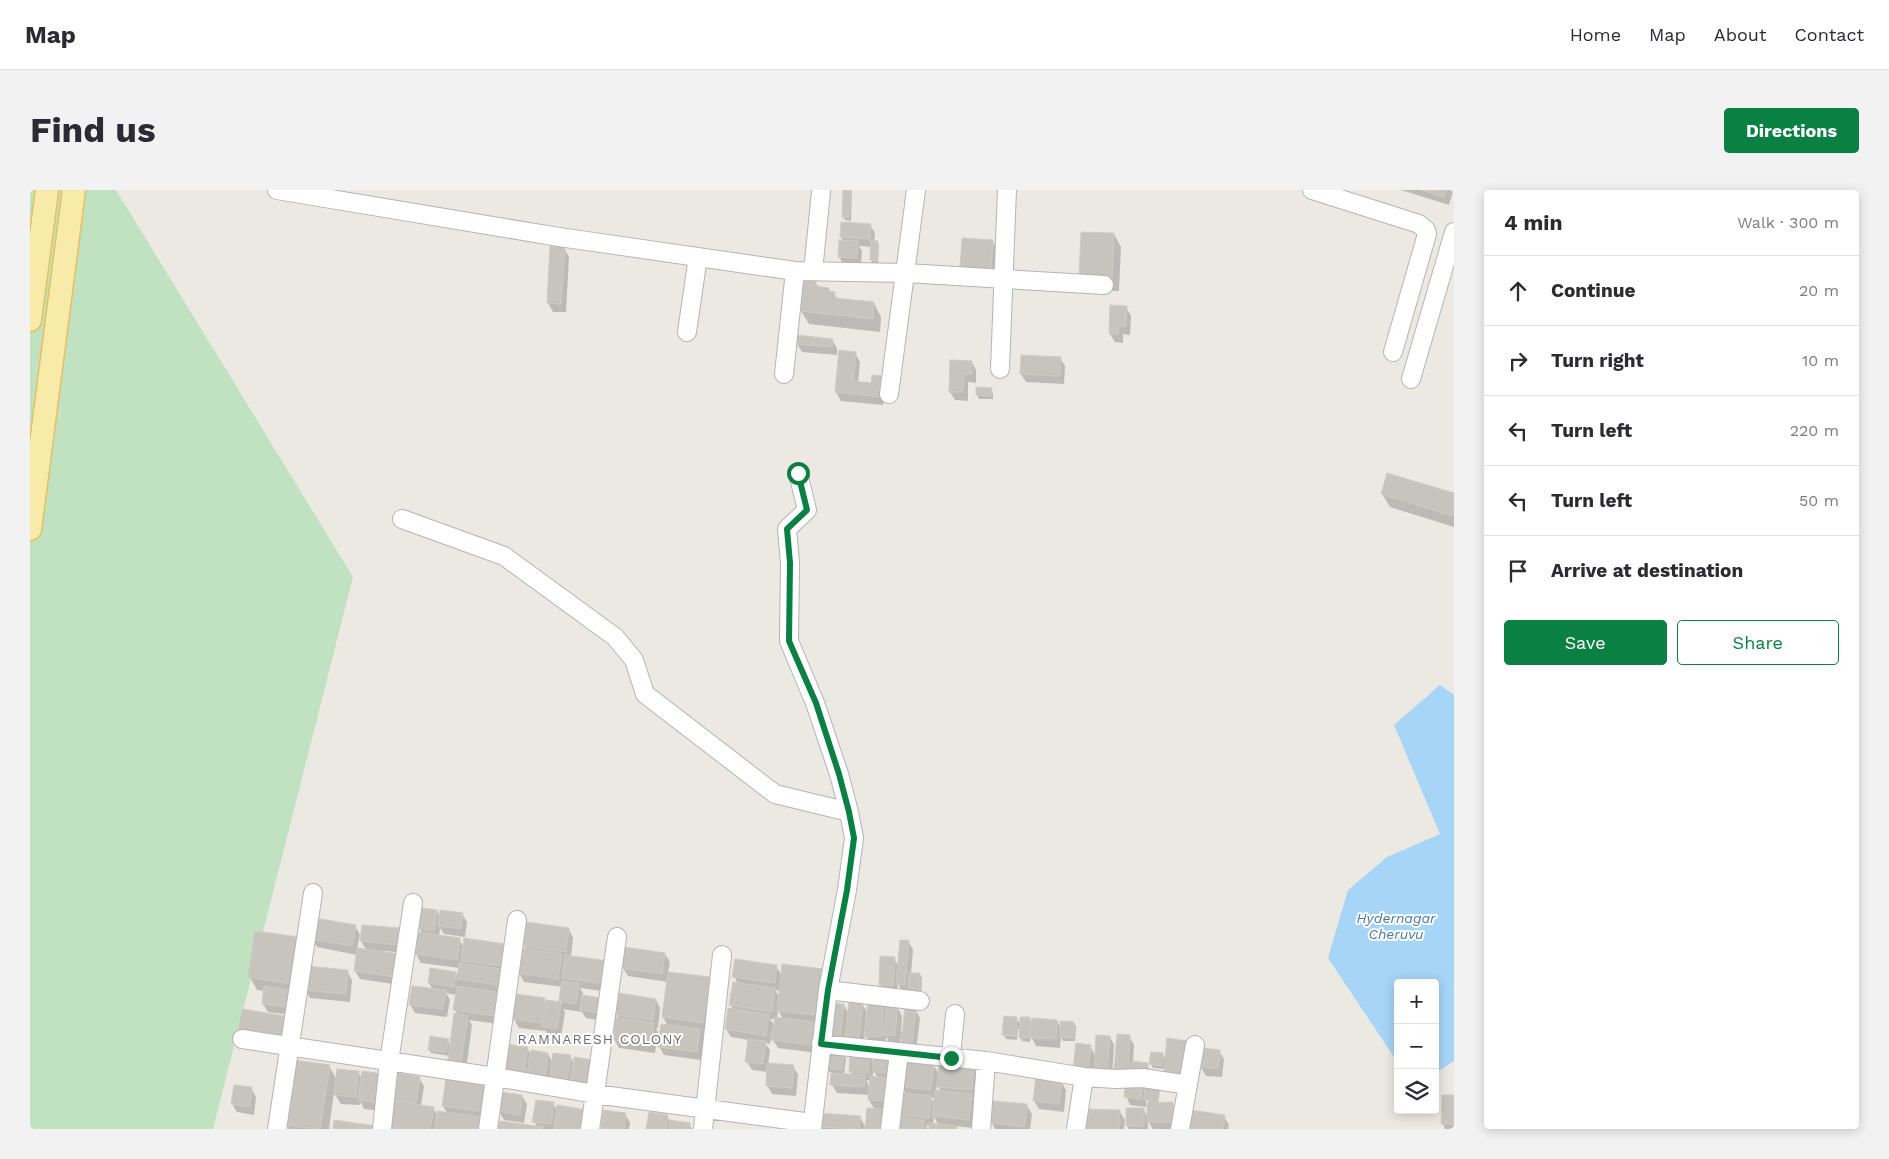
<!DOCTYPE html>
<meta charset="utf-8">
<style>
:root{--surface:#fff;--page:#f2f2f3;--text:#2b2b33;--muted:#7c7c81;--line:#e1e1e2;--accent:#0b8043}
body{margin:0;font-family:"Work Sans",sans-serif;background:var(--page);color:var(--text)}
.controls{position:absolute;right:15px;bottom:15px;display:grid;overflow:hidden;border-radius:5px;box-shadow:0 2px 12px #0003}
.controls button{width:45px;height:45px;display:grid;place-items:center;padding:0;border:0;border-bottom:1px solid var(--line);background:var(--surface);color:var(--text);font:25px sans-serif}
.stop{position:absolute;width:15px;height:15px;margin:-11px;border:4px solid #0b8043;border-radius:50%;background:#fff}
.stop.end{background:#0b8043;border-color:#fff;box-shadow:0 1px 5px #0008}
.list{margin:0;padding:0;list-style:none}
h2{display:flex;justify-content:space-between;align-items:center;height:65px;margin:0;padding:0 20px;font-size:21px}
h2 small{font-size:16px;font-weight:400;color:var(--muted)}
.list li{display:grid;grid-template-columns:32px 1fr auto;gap:15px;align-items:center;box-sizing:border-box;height:70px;padding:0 20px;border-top:1px solid var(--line)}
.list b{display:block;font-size:19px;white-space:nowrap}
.list em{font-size:16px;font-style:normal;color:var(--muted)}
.actions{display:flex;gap:10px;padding:15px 20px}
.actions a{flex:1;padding:11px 0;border:1px solid var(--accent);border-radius:5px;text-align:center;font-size:18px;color:var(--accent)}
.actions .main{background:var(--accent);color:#fff}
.icon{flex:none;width:28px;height:28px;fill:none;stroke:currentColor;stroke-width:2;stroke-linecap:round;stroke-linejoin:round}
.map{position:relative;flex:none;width:1424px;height:939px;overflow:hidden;border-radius:5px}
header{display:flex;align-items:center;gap:30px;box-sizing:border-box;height:70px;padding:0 25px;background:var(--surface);border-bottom:1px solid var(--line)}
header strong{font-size:24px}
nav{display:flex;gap:28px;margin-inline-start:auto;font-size:18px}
.intro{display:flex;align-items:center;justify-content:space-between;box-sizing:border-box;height:120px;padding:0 30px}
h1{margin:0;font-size:35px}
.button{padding:12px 22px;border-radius:5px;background:var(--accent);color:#fff;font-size:18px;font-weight:700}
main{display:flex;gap:30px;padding:0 30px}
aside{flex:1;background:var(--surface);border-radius:5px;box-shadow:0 2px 12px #0003}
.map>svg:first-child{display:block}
</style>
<header>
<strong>Map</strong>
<nav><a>Home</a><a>Map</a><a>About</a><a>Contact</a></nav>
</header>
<div class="intro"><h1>Find us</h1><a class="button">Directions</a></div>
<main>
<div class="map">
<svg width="1424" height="939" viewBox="0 0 1424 939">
<rect width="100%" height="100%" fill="#ece9e2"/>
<!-- green -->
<path fill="#c0e2c0" d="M0 0H86L323 387 183 939H0Z"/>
<!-- water -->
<path fill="#a6d5f8" d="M1410 495 1424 505V871L1405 883V793H1368V873L1298 768 1318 700 1357 667 1410 644 1364 535Z"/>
<!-- shadow -->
<path fill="#0003" fill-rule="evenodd" d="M814 0H822L821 31 815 30 813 27Z
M1371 0H1422L1423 1 1419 15Z
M840 35 845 43 844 52H847L849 56 848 74H843L841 70 842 57 829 56 832 61 831 76 814 75 809 67 814 52 811 47Z
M1084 44 1091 57 1089 101 1058 100Z
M933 49 962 51 967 59 965 87 936 86 931 77Z
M534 58 539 67 536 122H523L518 113Z
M785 92 789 98 798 99 800 102 804 103 808 110 844 113 851 127 850 142 779 134 771 121Z
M1096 117 1101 126 1100 145 1093 144V153L1085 152 1080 144Z
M802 150 807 158V165L772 162 767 154Z
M810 161 825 163 830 172 828 193 842 195 851 187 856 196 853 215 811 211 806 202Z
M1030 168 1035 176 1034 194 996 192 991 184Z
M942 172 946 180V193L938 192V211L925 210 920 202Z
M961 199 963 203V209H949L947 205Z
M1358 285 1424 305V337L1360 317 1352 304Z
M407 721 410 727 432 724 437 732 435 747 414 744 410 738 409 746 429 749 434 758 474 755 473 803 465 802 471 811 468 834 439 830 442 835 436 880 424 878 419 869 420 866 401 863 399 859 418 850 421 856 428 825 425 820 427 805 416 803 420 810 417 827 385 823 380 814 403 800 399 793 426 783 428 787 429 778 391 773 386 764 393 744 389 738Z
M325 736 330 745 327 759 337 761 331 751 369 740 374 748 372 763 355 761V763L369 795 330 789 325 781 327 765 287 757 282 749Z
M539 739 543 748 541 767 577 772 579 802 550 798 553 803 552 807 578 832 556 828 552 822 533 819 535 822 531 847 518 845 516 841 489 838 484 829 514 809 515 811 532 814 531 811 533 797 494 792 489 783 497 761 494 756Z
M268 748 261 825 238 822 233 814 235 801 227 800 220 787Z
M878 751 883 760 881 784H890L892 788 891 806 873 802 868 794 867 804 855 803 850 794 864 768 869 778Z
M635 764 640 772 638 783 679 789 686 802 680 846 672 845 675 849 671 870 634 865 629 856 638 836 633 827 638 792 598 786 593 778Z
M746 776 752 786 792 780 787 863 748 858 741 847 740 854 735 853 740 860 738 875 763 876 768 885 766 906 742 904 737 895 738 882 722 880 717 872 719 850 701 847 696 839 703 820 701 815 708 794 704 786ZM745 800 750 801V808ZM748 820 753 829 747 828ZM740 829H745V836Z
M317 781 322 790 320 812 280 808 275 799Z
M626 810 630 818 628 838H626L628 842 625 863 589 858 584 849 590 829 587 825Z
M854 813 857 819 867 817 872 826 871 842H873L885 819 890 828 886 861 877 860 870 848V854L860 853 856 847 855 855 841 854 835 844 833 856 822 855 816 845 814 858 805 857 814 815 819 825 832 814 838 823Z
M987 829 991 836 999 829 1003 834 1027 831 1031 839 1044 833 1046 837 1045 851H1033L1031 847 1030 858 1006 856 1001 846 1000 852 992 851 990 847 991 839H988L987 850 976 849 974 845Z
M1099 846 1104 855 1103 872 1117 874 1119 878 1118 887 1130 898 1128 914 1142 913 1147 922V939H1123L1118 931V939H1099L1097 936 1113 919 1119 929 1118 909H1116V917L1100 915 1096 906Z
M1080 847 1084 855 1082 889 1070 888 1063 877 1062 889 1049 887 1060 856 1066 867Z
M1139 850 1158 892 1140 890 1135 879 1123 878 1121 874 1133 864 1136 871Z
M497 858 501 865 518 864 523 873 540 866 544 874 546 891 526 895 521 886 519 895 480 888Z
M1189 861 1194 869 1192 887 1176 886 1171 877Z
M846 864 868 892 856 891 860 897 858 919H853L858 929 857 939H790L789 937 830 927 836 938 845 920 839 910 840 905 807 903 802 895V882H799L796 878 813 865 816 868 814 885 823 886 820 881 839 865 845 875ZM843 880 848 888H843ZM836 890 841 891 840 898Z
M903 874 909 884 944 877 949 886 946 908H942L946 914 943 938 926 936 927 939H900V936L896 935 898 939H867L873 929 870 925 877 905 872 897ZM907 894 911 902H906ZM901 908H905V915ZM904 927 909 936 903 935Z
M299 876 307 890 328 882 353 921 334 919 331 912 330 915 311 914 304 903 299 939H259L256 934Z
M389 888 394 896 391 916 403 918 408 927 418 924 413 916 458 895 454 939H362L368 913 366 910Z
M1031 891 1036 900 1034 922 1009 919 1004 911Z
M221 898 226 907 224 925 207 922 202 914Z
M492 906 497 914 494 933 474 930 469 921Z
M1424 906V939H1410H1415L1413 934Z
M964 912 997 916 1002 924 1000 939H965L962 933Z
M523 913 528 922 560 939H470L507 937 504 931Z
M1090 922 1095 930 1094 939H1054Z
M595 924 600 933 599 939H572Z
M637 926 640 931 659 934 662 939H618Z
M1194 927 1199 935 1198 939H1158Z"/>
<!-- building -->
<path fill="#c7c4be" stroke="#d0cbc1" d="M813 0H821L819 27H812Z
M1391 0H1416L1414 7Z
M811 32 841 34 840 49 810 47Z
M1051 42 1084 43 1082 89 1049 87Z
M932 48 963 50 961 79 930 77Z
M809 50 828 51 827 68 808 67Z
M841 50 848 51 847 71 840 70Z
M520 56 535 57 531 114 517 113Z
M773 89 786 91 785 96 799 98V101L805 102 804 108 844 112 843 129 770 121Z
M1080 115 1097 116 1096 136H1089L1088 144H1079Z
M766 145 803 149 802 157 766 154Z
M809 160 826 162 823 191 841 193 842 185 851 186 849 207 805 202Z
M991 165 1031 167 1030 186 990 184Z
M920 170 942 171V184H934L933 202H919Z
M946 197 962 198 961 206 946 205Z
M1357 283 1424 303 1423 326 1351 304Z
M391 718 407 720 404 741 388 738Z
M410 720 433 723 431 739 408 736Z
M285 728 326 735 322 756 281 749Z
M496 732 539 738 536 762 493 756Z
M332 735 369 738 368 755 330 751Z
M225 741 269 747 262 794 218 787Z
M388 742 430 748 427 770 385 764Z
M434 748 475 754 472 776 431 771Z
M870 750H879L875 795 866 794Z
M594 757 635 763 632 784 591 778Z
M327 758 369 764 365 787 324 781Z
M491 758 532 764 528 789 487 783Z
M535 765 578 771 575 794 532 788Z
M850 766 865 767 863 796 849 795Z
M705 769 747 775 745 793 702 787Z
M429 773 471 779 469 795 427 789Z
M752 774 793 779 788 825 747 821Z
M276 776 318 780 316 804 274 800Z
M400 778 426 782 424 797 398 793Z
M638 782 680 787 673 833 632 827Z
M879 783H890V803L878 802Z
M532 791 549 793 546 814 529 811Z
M703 792 745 798 742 822 699 815Z
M234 796 259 800 257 817 232 814Z
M382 796 416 800 413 819 379 815Z
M427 796 467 802 463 826 423 820Z
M589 803 626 809 623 830 586 825Z
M486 804 515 808 511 833 482 829Z
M552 805 576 809 574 824 550 820Z
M516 810 531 812 527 839 512 837Z
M838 810 854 811 851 847 834 846Z
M819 811 833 812 829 848 815 847Z
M803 813 814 814 810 850 799 849Z
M857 815 868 816 865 846 853 845Z
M875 817 886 818 882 853 871 852Z
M698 818 739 825 736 846 695 839Z
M212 819 255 826 251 849 208 842Z
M424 823 438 826 431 872 418 870Z
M974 826 987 827 986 846 972 845Z
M586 827 624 833 621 855 583 850Z
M745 827 785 832 782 855 741 850Z
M990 827H1000L999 848H989Z
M1002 828 1027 830 1026 849 1000 848Z
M1030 831 1044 832V848L1030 847Z
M631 834 670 839 667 862 628 857Z
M1087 844 1100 845 1098 882 1084 881Z
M1066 845 1080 846 1077 881 1064 880Z
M400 846 419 849 416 862 398 860Z
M1137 848 1157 851 1153 884 1134 882Z
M718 849 736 851 733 874 715 872Z
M1046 853 1061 855 1058 881 1043 879Z
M477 854 498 857 494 883 473 880Z
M1172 858 1190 860 1188 879 1170 877Z
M501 860 518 863 515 887 497 885Z
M797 862 814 863 812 880 795 878Z
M844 862 866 864 864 884 843 882Z
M1121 862 1133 863 1132 876 1119 874Z
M523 863 541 865 537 889 520 887Z
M820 863 840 864 838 883 819 882Z
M544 867 563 870 560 894 540 891Z
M264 870 300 875 290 939 255 935Z
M874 870 904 873 901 900 871 897Z
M1101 871 1118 873 1117 884 1100 882Z
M737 873 764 875 762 898 736 896Z
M909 873 944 876 942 900 907 897Z
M307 879 329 881 326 907 304 905Z
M332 881 352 884 349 913 328 910Z
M368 883 390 887 386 913 364 910Z
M801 883 835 885 834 897 800 895Z
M840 886 856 888 853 911 838 910Z
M1006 887 1032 890 1029 914 1003 911Z
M416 888 459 894 455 922 412 916Z
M1096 889 1113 891 1111 909 1094 907Z
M1116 892 1128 893 1127 911 1114 910Z
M204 895 222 897 220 917 201 914Z
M905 900 942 904 939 930 902 926Z
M471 902 492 905 490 925 468 921Z
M871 903 901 906 899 928 869 925Z
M1412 905H1424V934H1411Z
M506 910 524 912 521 934 502 932Z
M364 911 404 917 400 939H360Z
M963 911 997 914 995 937 961 933Z
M1143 912V932H1117V913Z
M527 915 557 920 554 939H524Z
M837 918 854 919 852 939H835Z
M1096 918H1114V936H1096Z
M1053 919 1090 920 1089 939H1052Z
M573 920 596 923 594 939H571Z
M1160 920 1195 925 1193 939H1157Z
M407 921 450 927 448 939H405Z
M619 922 638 925 636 939H616Z
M789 923 831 926 829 939 788 937Z
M866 927 894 930 893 939H865Z
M304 930 346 936 345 939H303Z
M640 930 660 933 659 939H639Z
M470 931 513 937 512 939H468Z
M899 933 927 936V939H899Z"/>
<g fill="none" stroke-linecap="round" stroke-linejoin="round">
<defs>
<path id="minor" d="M247 0 529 47 765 81 876 83 1074 95
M1282 0 1389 34 1396 40 1397 44 1363 162
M783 81 791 2
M657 142 668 67
M970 179 977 0
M754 184 765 81
M1381 189 1424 42
M859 204 886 0
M768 283 777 320 757 339 760 373 759 451 785 513 809 584 819 622
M372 329 474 366 585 447 604 470 615 504 745 604 819 622 824 648 817 700 798 800 782 939
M798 800 890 811
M212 849 465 887 565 904 782 933
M791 854 956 871 1054 887 1086 889 1113 888 1158 895
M921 867 925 824
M247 939 283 703
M352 939 359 872 383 713
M458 939 487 730
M560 939 587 747
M673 939 692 765
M860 939 869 862
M951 939 956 871
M1046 939 1054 887
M1150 939 1165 855"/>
<path id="major" d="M0 130 17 0
M0 339 44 0"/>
</defs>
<!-- minor casing -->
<use href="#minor" stroke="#b2b4b8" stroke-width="20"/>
<!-- major casing -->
<use href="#major" stroke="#e6bf61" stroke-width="25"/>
<!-- minor -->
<use href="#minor" stroke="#fff" stroke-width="18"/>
<!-- major -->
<use href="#major" stroke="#f8ebaa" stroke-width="22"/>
</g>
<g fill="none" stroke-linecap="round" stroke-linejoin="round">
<!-- route -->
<path stroke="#0b8043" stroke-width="6" d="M768 283 777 320 757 339 760 373 759 451 786 513 809 584 819 622 824 648 817 700 798 800 791 854 921 868"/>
</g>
<g text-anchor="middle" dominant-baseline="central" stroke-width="4" stroke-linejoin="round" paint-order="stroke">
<!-- water labels -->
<g font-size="14" font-style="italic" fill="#4577a8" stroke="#fff">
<text x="1366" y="728">Hydernagar<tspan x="1366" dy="16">Cheruvu</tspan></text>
</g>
<!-- neighbourhood labels -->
<g font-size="14" letter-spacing="1" fill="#6b6f73" stroke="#fff">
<text x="570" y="849">RAMNARESH COLONY</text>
</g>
</g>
</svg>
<div class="controls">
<button>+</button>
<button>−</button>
<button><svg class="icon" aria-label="layers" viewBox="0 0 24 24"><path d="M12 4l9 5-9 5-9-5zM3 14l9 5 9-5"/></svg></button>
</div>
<div class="stop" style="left:768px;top:283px"></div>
<div class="stop end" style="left:921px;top:868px"></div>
</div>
<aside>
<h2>4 min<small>Walk · 300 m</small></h2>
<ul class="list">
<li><svg class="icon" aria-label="ahead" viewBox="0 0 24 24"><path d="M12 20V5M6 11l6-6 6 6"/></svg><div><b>Continue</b></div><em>20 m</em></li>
<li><svg class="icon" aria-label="right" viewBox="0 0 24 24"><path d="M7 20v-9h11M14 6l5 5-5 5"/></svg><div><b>Turn right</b></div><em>10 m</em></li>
<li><svg class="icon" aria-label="left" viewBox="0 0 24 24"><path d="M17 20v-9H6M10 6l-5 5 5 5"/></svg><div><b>Turn left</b></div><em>220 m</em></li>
<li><svg class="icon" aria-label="left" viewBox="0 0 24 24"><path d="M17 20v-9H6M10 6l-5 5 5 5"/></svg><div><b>Turn left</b></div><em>50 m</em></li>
<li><svg class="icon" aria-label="arrive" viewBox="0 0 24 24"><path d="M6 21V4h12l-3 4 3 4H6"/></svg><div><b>Arrive at destination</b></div></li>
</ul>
<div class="actions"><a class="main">Save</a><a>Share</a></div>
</aside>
</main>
